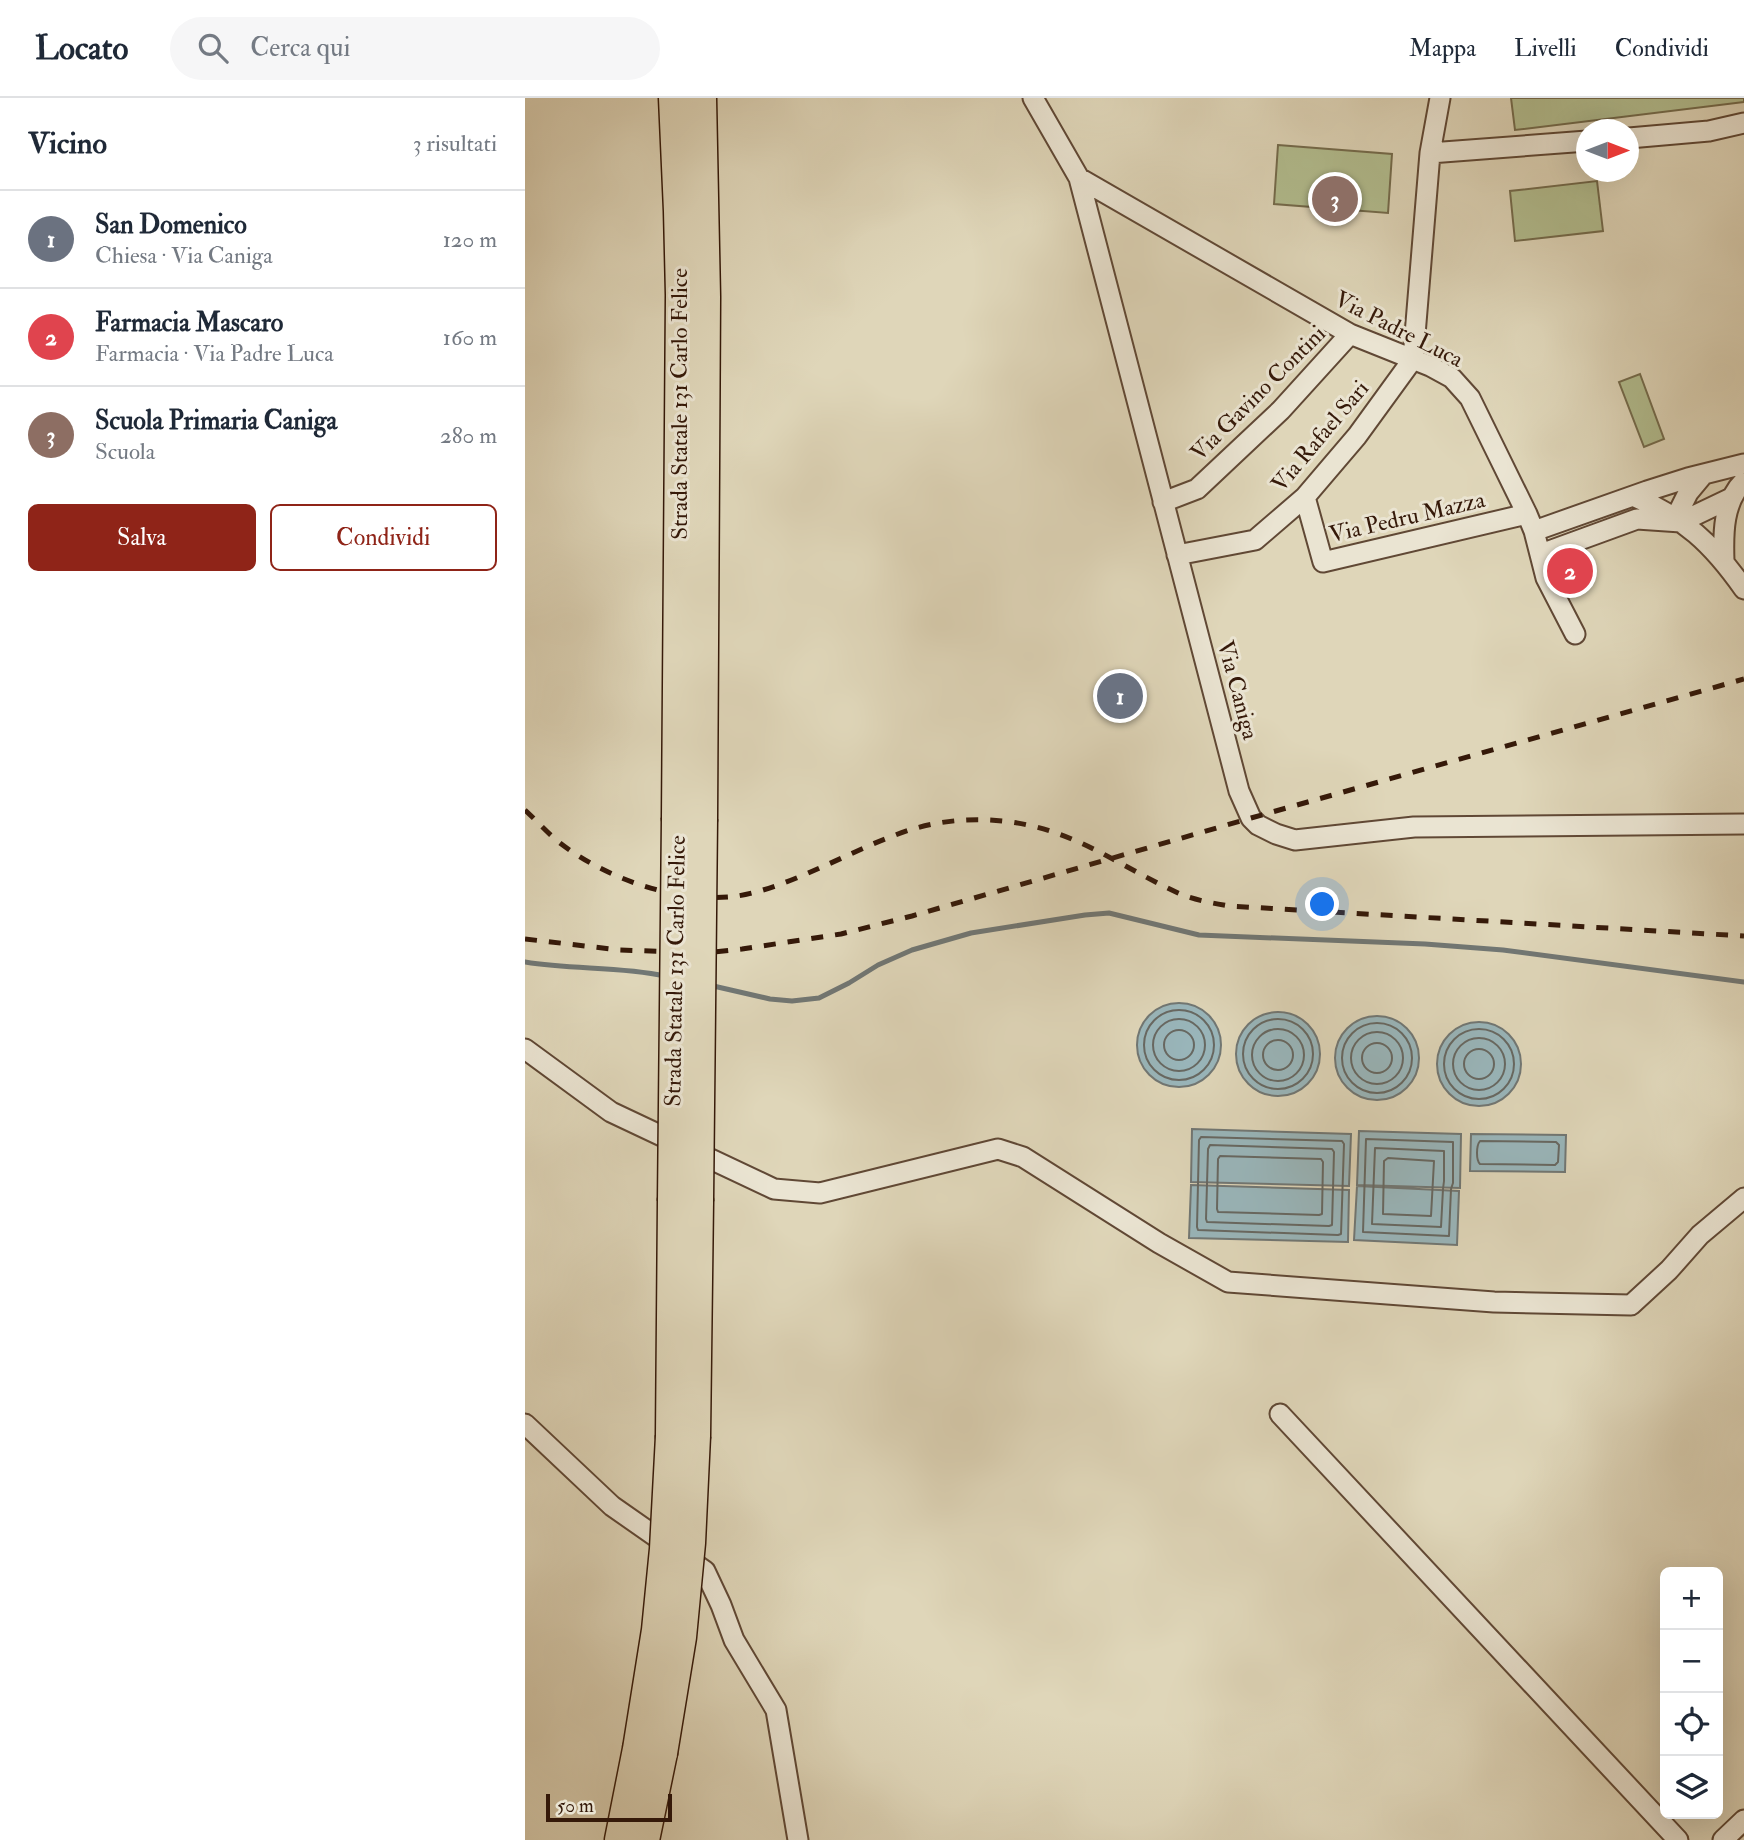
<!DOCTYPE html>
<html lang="it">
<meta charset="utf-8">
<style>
:root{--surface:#fff;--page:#f6f6f7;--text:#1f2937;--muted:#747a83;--line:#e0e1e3;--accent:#8f2418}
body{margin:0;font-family:"IM FELL Double Pica",serif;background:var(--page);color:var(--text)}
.controls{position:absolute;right:21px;bottom:21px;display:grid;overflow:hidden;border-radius:10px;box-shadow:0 7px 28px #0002}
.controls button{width:63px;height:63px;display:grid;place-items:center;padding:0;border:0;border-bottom:2px solid var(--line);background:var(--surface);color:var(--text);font:35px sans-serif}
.compass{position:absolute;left:1051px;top:21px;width:63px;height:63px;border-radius:50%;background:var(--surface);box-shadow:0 7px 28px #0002;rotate:90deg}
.scale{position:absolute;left:21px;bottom:18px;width:126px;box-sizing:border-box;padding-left:7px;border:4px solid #351909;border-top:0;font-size:19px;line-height:24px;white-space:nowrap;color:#351909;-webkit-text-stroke:5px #eae4d2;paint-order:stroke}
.you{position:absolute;left:798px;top:807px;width:24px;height:24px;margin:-18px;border:5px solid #fff;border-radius:50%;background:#1a73e8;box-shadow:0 0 0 10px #1a73e833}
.badge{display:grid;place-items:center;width:46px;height:46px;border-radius:50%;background:var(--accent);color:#fff;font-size:23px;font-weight:700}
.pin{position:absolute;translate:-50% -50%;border:4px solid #fff;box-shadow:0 2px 7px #0006}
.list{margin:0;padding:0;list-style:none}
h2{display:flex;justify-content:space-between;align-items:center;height:91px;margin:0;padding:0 28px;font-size:30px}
h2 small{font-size:23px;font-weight:400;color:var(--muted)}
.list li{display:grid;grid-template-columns:46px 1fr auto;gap:21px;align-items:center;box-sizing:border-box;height:98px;padding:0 28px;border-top:2px solid var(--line)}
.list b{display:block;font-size:26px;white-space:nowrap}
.list p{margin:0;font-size:23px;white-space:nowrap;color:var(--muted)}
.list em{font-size:23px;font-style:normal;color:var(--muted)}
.actions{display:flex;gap:14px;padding:21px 28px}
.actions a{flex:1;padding:16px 0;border:2px solid var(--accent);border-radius:10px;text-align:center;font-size:24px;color:var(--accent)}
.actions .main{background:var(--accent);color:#fff}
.icon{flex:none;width:38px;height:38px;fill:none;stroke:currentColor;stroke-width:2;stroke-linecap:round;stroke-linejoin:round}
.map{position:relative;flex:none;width:1219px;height:1742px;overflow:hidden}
header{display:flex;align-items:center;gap:42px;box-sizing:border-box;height:98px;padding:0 35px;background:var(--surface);border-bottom:2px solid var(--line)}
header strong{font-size:33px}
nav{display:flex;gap:38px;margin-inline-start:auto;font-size:24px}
.search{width:490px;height:63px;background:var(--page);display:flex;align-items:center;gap:18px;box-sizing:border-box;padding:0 24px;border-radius:38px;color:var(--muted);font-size:26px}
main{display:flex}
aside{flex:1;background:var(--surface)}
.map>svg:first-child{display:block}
</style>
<header>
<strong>Locato</strong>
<div class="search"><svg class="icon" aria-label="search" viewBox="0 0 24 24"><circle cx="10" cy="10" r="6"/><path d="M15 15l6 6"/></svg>Cerca qui</div>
<nav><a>Mappa</a><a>Livelli</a><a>Condividi</a></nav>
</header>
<main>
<aside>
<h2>Vicino<small>3 risultati</small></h2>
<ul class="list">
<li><span class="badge" style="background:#6b7280">1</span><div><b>San Domenico</b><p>Chiesa · Via Caniga</p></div><em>120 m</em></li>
<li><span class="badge" style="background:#e0444e">2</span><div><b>Farmacia Mascaro</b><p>Farmacia · Via Padre Luca</p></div><em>160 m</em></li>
<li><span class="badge" style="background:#8d6e63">3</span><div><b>Scuola Primaria Caniga</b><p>Scuola</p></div><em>280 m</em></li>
</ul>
<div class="actions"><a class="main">Salva</a><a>Condividi</a></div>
</aside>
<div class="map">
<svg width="1219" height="1742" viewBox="0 0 1219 1742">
<rect width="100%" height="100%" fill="#dfd6b9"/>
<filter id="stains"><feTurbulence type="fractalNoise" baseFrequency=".00286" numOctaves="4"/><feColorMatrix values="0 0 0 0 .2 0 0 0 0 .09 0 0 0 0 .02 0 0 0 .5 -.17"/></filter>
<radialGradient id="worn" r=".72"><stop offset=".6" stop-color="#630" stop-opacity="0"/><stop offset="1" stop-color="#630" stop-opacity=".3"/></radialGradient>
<!-- green -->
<path fill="#b2bd8f" stroke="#746b4c" stroke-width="2" d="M986 0H1219V4L990 32Z
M753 47 867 56 863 115 749 106Z
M1072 83 1078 133 990 143 985 93Z
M1115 276 1139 341 1119 349 1094 284Z"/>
<!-- water -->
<path fill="#99b6bb" stroke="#717774" stroke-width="2" d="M612 947a42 42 0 1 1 84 0a42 42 0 1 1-84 0Z
M711 956a42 42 0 1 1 84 0a42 42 0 1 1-84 0Z
M810 960a42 42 0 1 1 84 0a42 42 0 1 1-84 0Z
M912 966a42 42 0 1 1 84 0a42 42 0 1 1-84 0Z
M667 1031 826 1036 824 1088 666 1084Z
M834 1033 936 1036 935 1090 832 1087Z
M946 1036 1041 1037 1040 1074 945 1073Z
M666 1087 824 1092 823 1144 664 1140Z
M832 1088 934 1093 932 1147 829 1142Z"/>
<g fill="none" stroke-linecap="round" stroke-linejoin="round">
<!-- shore -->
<path stroke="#676862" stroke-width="2" d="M619 947a35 35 0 1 1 70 0a35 35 0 1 1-70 0Z
M628 947a26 26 0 1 1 52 0a26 26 0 1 1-52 0Z
M718 956a35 35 0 1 1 70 0a35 35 0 1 1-70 0Z
M817 960a35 35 0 1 1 70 0a35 35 0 1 1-70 0Z
M727 957a26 26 0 1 1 52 0a26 26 0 1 1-52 0Z
M919 966a35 35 0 1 1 70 0a35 35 0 1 1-70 0Z
M639 947a15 15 0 1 1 30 0a15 15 0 1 1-30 0Z
M826 960a26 26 0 1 1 52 0a26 26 0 1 1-52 0Z
M928 966a26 26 0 1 1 52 0a26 26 0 1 1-52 0Z
M738 957a15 15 0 1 1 30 0a15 15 0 1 1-30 0Z
M837 960a15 15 0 1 1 30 0a15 15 0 1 1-30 0Z
M939 966a15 15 0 1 1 30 0a15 15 0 1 1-30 0Z
M676 1039 817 1043 819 1046 816 1136 813 1137 673 1132 672 1129 674 1042Z
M841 1041 928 1044V1085L926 1091 924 1138 838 1134Z
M955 1043 1031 1044 1034 1047 1033 1064 1030 1067 955 1066C951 1062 951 1048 955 1043Z
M685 1047 807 1051 809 1054 807 1127 804 1128 682 1124 681 1121 683 1051Z
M850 1050 919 1053V1083L918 1091 916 1129 847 1126Z
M695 1058 796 1061 798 1064 797 1116 794 1117 693 1114 692 1111 693 1061Z
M863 1060 909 1063 906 1118 858 1116 859 1063Z"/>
<!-- stream -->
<path stroke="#717774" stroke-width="5" d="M0 864C47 872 94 868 140 878
M184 887 245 901 267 903 294 900 324 885 353 867 387 852 446 835 560 817 584 815 674 837 900 846 978 852 1219 884"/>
<defs>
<path id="minor" d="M508 0 554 80 714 693 726 720 733 727 751 736 770 742 889 729 1219 726
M1104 40 1184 33 1219 25
M905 55 1062 43
M554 80 825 236 905 268 927 280 945 300 1002 416 1009 433 1021 480 1050 536
M1108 398C1160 421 1186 444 1219 491
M780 399 798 464 1002 416
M638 404 672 391 756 312 825 236
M1156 424 1155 411 1163 395 1178 377
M1009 433 1122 393 1163 380 1219 366
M1016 456 1112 421 1156 424 1206 400
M652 457 730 442 780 399 832 338 888 261 905 55 915 0
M1199 463C1198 435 1198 404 1219 383
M0 951 86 1014 249 1091 295 1095 473 1051 498 1059 634 1145 703 1184 969 1204 1106 1207 1144 1172 1175 1137 1219 1100
M755 1316 1153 1742
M0 1326 87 1408 180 1473 196 1507 209 1542 251 1612 273 1742
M1198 1742 1219 1722"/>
<path id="highway" d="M149 0 154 113 156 197 152 720
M176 0 180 199 177 721
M146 1338 148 1103
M170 1338 173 1103
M95 1742 113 1651
M119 1742 137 1655"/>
</defs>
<!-- minor casing -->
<use href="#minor" stroke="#604835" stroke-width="23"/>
<!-- highway casing -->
<use href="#highway" stroke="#351909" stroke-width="33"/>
<!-- minor -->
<use href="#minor" stroke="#eae4d2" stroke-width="19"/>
<!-- highway -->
<use href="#highway" stroke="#dfd6b9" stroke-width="30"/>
<!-- rail -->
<path stroke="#351909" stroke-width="5" stroke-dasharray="12 12" stroke-linecap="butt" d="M0 712C13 724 25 738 39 748 84 781 147 803 204 799 240 796 286 774 319 759 335 752 351 744 368 738 402 724 441 719 477 723 548 730 592 767 653 795 669 802 687 805 704 808L1219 838
M0 841 95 852 179 855 217 851 316 836 387 818 726 720 1219 581"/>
<defs>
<path id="highway-bridge" d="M148 1103 152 720
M173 1103 177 721
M113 1651 132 1532 140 1451 146 1338
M137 1655 156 1539 165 1445 170 1338"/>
</defs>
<!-- highway-bridge casing -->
<use href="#highway-bridge" stroke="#351909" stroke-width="33" stroke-linecap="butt"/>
<!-- highway-bridge -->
<use href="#highway-bridge" stroke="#dfd6b9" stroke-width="30"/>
</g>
<g text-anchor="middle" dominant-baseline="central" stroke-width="6" stroke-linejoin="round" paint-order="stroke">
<!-- street labels -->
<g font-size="23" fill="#351909" stroke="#eae4d2">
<text transform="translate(874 231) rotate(27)">Via Padre Luca</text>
<text transform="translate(733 295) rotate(-45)">Via Gavino Contini</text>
<text transform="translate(154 306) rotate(-90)">Strada Statale 131 Carlo Felice</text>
<text transform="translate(795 338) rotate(-50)">Via Rafael Sari</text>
<text transform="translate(882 419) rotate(-13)">Via Pedru Mazza</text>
<text transform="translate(713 592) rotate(75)">Via Caniga</text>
<text transform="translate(150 873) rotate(-89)">Strada Statale 131 Carlo Felice</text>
</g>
</g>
<rect width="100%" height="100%" filter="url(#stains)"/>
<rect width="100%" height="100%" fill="url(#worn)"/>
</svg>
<div class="controls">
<button>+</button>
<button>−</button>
<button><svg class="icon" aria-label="locate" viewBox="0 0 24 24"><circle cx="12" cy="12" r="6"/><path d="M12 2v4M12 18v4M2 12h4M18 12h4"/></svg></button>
<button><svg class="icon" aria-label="layers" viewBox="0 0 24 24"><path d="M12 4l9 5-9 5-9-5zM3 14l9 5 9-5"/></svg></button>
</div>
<svg class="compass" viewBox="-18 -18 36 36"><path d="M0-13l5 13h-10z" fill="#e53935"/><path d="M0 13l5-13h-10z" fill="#747a83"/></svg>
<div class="scale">50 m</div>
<div class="you"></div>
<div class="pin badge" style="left:595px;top:598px;background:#6b7280">1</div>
<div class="pin badge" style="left:1045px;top:473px;background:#e0444e">2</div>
<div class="pin badge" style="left:810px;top:101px;background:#8d6e63">3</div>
</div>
</main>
